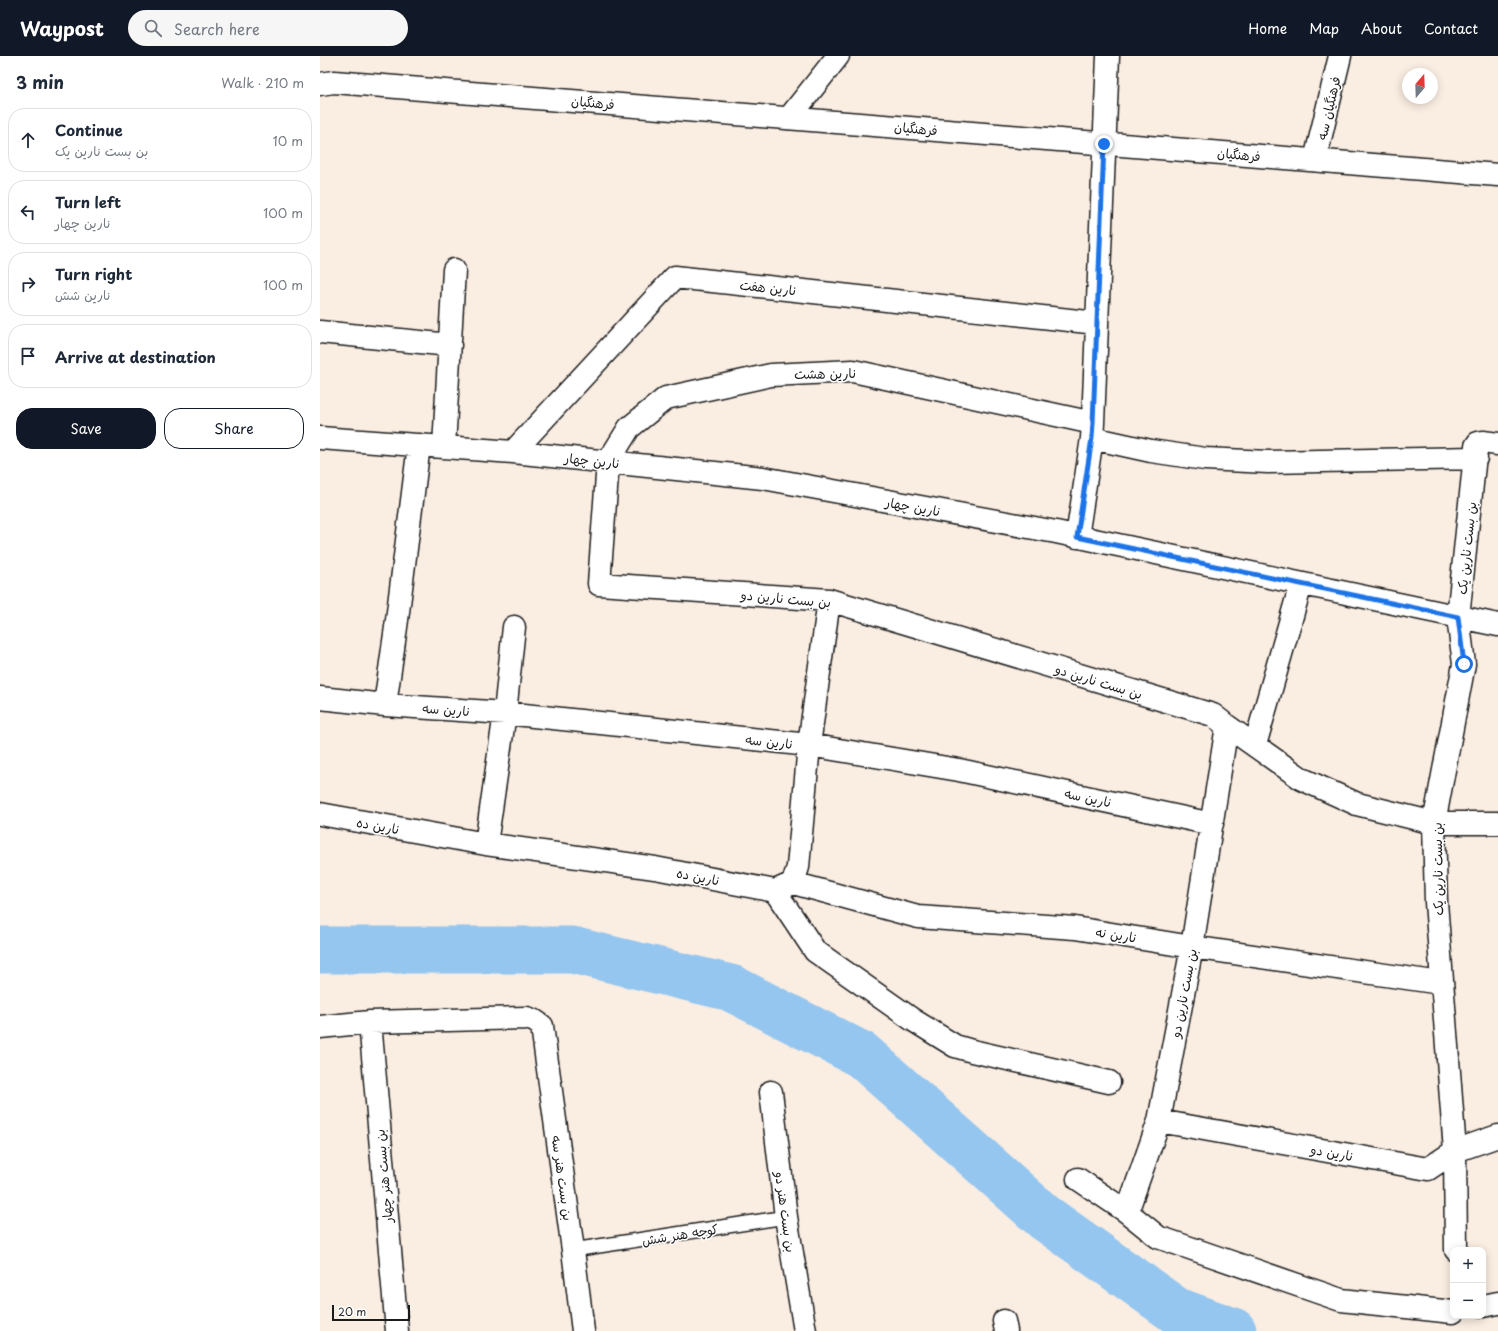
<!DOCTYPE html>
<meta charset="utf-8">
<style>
:root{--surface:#fff;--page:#f6f6f7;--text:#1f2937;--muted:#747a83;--line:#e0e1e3;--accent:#111827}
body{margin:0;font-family:"Playpen Sans","Playpen Sans Arabic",sans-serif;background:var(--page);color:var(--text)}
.controls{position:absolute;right:12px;bottom:12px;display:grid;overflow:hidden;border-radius:8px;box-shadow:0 2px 10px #0003}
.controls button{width:36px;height:36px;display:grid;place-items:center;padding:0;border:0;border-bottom:1px solid var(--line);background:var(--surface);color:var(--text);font:20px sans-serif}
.compass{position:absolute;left:1082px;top:12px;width:36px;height:36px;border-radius:50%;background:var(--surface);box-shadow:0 2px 10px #0003;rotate:19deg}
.scale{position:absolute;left:12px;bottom:10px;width:78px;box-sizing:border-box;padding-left:4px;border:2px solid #1c1c1c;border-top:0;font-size:11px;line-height:14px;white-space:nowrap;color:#1c1c1c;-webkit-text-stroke:3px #fff;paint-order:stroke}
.stop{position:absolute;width:12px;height:12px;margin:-9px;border:3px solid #1a73e8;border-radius:50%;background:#fff}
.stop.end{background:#1a73e8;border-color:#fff;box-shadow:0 1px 4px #0008}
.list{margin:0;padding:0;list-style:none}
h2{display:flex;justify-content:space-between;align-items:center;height:52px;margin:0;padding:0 16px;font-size:17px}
h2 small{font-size:13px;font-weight:400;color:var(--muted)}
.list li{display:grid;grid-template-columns:26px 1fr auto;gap:12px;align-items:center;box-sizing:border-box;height:64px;margin:0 8px 8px;padding:0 8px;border:1px solid var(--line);border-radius:16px}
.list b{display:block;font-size:15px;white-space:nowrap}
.list p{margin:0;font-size:13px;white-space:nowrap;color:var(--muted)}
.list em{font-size:13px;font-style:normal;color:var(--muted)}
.actions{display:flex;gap:8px;padding:12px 16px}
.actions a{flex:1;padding:9px 0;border:1px solid var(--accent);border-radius:16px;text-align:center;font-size:14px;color:var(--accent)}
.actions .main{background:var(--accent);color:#fff}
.icon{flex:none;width:22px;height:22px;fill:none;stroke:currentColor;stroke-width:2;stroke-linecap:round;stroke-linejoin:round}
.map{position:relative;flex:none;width:1178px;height:1275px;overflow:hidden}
header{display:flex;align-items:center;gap:24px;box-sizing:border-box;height:56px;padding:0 20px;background:var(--accent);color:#fff}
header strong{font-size:19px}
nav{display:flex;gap:22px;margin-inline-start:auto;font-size:14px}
.search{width:280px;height:36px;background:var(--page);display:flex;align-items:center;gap:10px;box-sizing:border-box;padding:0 14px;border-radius:22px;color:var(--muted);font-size:15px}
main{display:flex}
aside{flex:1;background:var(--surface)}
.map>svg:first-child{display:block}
</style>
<header>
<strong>Waypost</strong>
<div class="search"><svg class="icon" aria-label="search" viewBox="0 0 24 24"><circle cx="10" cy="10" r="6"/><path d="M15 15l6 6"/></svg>Search here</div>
<nav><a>Home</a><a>Map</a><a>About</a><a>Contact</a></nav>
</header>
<main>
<aside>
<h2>3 min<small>Walk · 210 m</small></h2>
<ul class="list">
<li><svg class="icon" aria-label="ahead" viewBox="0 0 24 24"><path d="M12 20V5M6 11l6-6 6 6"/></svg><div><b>Continue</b><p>بن بست نارین یک</p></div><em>10 m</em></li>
<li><svg class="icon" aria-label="left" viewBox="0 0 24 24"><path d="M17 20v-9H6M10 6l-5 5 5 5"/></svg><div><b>Turn left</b><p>نارین چهار</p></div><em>100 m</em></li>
<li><svg class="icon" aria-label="right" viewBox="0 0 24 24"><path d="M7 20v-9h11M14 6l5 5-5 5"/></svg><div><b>Turn right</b><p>نارین شش</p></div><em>100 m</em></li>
<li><svg class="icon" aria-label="arrive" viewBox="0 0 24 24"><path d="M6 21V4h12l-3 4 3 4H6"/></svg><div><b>Arrive at destination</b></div></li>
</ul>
<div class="actions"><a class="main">Save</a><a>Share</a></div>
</aside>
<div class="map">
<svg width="1178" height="1275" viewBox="0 0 1178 1275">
<rect width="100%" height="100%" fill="#faede2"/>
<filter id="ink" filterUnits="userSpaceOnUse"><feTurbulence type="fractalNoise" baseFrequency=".025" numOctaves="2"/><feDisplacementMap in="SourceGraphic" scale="8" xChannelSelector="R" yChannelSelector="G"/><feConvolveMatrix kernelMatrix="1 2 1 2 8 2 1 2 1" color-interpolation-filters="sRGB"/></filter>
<g filter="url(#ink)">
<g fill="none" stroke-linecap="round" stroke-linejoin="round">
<!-- river -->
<path stroke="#94c6f0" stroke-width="47" d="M0 894H252L411 932 542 999 724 1161 855 1254 913 1275"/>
<defs>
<path id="lane" d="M253 1194 466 1161"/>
<path id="street" d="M469 62 518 0
M995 104 1020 0
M0 276 130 289
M773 367 533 315 451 319 346 342 309 372 288 406 279 528 509 544 893 659 907 670 872 891 839 1065 807 1156
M0 382 193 396 443 422 736 476 1178 569
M772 382 831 395 885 403 948 406 1156 402
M124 391 134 214
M193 396 355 221 777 267
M757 481 772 382 773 367 788 0
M0 642 65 649 185 657 489 689 639 714 892 768
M65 649 77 564 99 389
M907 670 982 723 1037 748 1114 767H1178
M935 689 981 528
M0 758 166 788 335 812 455 835 473 827 478 811 489 689 509 544
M166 788 185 657 194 571
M473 827 598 861 755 872 872 891 1121 927
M455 835 495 895 593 964 635 990 652 995 789 1026
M50 966 77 1275
M0 971 50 966 207 962 215 965 222 970 253 1194 263 1275
M451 1036 466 1161 485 1275
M839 1065 1108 1113 1135 1095 1178 1080
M758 1123 807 1156 838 1181 1021 1244 1133 1256
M1136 1194 1135 1095 1116 846 1114 767 1144 608 1138 561 1156 390 1158 387 1163 386 1178 388
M1163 1250 1178 1247
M684 1265 686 1275"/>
<path id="secondary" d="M0 28 14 26 1178 119"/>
</defs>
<!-- lane casing -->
<use href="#lane" stroke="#1c1c1c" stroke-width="16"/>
<!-- street casing -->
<use href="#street" stroke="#1c1c1c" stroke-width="25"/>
<!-- secondary casing -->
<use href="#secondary" stroke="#1c1c1c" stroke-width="25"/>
<!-- lane -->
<use href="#lane" stroke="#fff" stroke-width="13"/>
<!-- street -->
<use href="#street" stroke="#fff" stroke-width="22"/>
<!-- secondary -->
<use href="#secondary" stroke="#fff" stroke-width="22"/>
</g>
</g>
<g fill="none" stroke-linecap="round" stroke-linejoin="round" filter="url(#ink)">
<!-- route -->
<path stroke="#1a73e8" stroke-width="5" d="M784 88 773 367 772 382 757 481 1138 561 1144 608"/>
</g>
<g text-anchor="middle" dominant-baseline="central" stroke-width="3" stroke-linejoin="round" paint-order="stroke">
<!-- street labels -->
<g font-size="13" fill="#1c1c1c" stroke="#fff">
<text transform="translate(273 46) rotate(5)">فرهنگیان</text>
<text transform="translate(1008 52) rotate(-77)">فرهنگیان سه</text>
<text transform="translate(596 72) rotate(5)">فرهنگیان</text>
<text transform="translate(919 98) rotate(5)">فرهنگیان</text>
<text transform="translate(448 231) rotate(6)">نارین هفت</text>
<text transform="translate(505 317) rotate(-1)">نارین هشت</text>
<text transform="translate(272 404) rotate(6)">نارین چهار</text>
<text transform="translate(593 450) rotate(10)">نارین چهار</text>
<text transform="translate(1146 492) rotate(-84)">بن بست نارین یک</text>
<text transform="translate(466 542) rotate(5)">بن بست نارین دو</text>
<text transform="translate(779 625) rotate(17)">بن بست نارین دو</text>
<text transform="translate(126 653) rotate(4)">نارین سه</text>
<text transform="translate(449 685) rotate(6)">نارین سه</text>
<text transform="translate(768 741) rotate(12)">نارین سه</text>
<text transform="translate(58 769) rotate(10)">نارین ده</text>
<text transform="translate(1117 813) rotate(-91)">بن بست نارین یک</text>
<text transform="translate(378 820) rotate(11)">نارین ده</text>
<text transform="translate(796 878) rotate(9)">نارین نه</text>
<text transform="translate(863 937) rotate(-79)">بن بست نارین دو</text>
<text transform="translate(1012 1096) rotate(10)">نارین دو</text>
<text transform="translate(63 1120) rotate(-95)">بن بست هنر چهار</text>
<text transform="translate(243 1122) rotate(82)">بن بست هنر سه</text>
<text transform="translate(466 1156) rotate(82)">بن بست هنر دو</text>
<text transform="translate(360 1178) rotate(-9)">کوچه هنر شش</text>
</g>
</g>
</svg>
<div class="controls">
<button>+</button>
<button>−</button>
</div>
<svg class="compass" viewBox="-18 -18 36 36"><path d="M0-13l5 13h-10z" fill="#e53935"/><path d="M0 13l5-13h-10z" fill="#747a83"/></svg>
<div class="scale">20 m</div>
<div class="stop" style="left:1144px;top:608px"></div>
<div class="stop end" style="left:784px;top:88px"></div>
</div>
</main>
